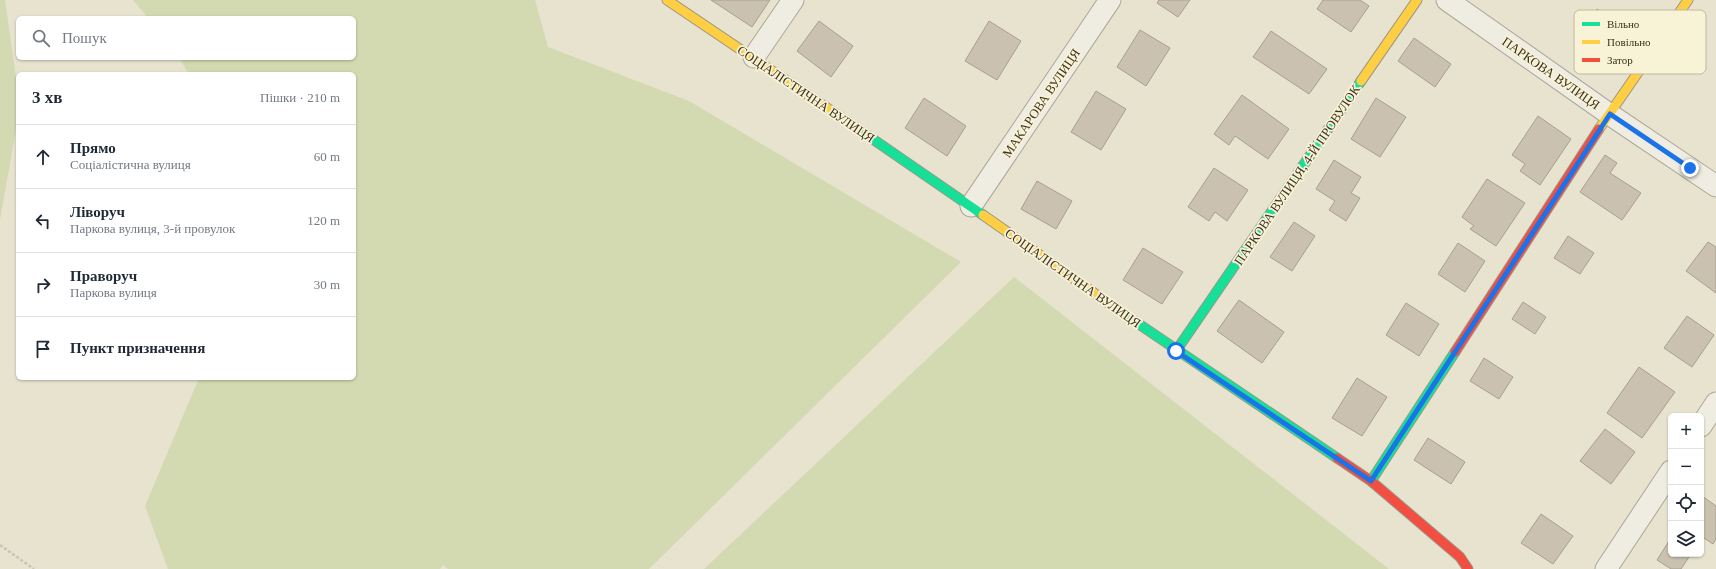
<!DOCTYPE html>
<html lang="uk">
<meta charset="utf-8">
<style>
:root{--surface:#fff;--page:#f6f6f7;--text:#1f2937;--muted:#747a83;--line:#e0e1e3}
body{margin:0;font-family:"Times New Roman",serif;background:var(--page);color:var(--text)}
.controls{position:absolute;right:12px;bottom:12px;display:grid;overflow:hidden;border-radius:6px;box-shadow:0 1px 3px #0004}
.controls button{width:36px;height:36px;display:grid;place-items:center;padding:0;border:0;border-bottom:1px solid var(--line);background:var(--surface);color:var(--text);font:20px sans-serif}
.stop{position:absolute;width:12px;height:12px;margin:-9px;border:3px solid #1a73e8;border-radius:50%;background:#fff}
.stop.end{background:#1a73e8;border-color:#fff;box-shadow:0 1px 4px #0008}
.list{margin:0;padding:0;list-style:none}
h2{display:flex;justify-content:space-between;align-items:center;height:52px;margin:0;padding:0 16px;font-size:17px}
h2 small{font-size:13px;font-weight:400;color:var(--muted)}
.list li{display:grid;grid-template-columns:26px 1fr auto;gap:12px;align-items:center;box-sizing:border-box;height:64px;padding:0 16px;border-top:1px solid var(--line)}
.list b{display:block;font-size:15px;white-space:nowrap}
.list p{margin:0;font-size:13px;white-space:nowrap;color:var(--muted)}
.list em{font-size:13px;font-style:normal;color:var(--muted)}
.icon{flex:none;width:22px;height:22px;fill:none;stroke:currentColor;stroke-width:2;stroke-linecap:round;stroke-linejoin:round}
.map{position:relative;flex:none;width:1716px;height:569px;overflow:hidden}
.search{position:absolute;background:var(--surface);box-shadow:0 1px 3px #0004;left:16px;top:16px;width:340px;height:44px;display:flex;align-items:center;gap:10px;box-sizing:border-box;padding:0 14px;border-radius:6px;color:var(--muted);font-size:15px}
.panel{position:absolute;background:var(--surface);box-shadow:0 1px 3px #0004;left:16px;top:72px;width:340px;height:308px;border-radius:6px}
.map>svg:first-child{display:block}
</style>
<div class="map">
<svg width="1716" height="569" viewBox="0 0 1716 569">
<rect width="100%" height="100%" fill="#e7e3cf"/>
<!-- green -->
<path fill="#d3d9b1" d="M0 0H5L18 92V118L0 220Z
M133 0H535L548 47 689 101 961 262 649 569H448L443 565 440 569H168L145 506 199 378H354V74H189L179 58H354V18H148Z
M1014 277 1389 569H704Z"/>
<!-- building -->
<path fill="#cbc1b0" stroke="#a89f8e" d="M711 0H770L752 27Z
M1159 0H1190L1178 17 1157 3Z
M1323 0H1360L1369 6 1351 32 1317 9Z
M1597 9 1636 36 1618 62 1579 35Z
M819 21 853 46 831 77 797 51Z
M989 21 1021 41 997 80 965 61Z
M1140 30 1170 48 1146 86 1117 67Z
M1271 31 1327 69 1309 94 1253 57Z
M1414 38 1451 64 1435 87 1398 61Z
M1096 91 1126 109 1101 150 1071 132Z
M1242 95 1289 129 1268 159 1235 136 1229 145 1214 134Z
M924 98 966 126 947 156 905 128Z
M1376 98 1406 117 1380 157 1351 139Z
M1538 116 1571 139 1540 185 1520 171 1525 164 1512 155Z
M1605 155 1617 163 1610 173 1641 193 1622 220 1580 192Z
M1334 160 1361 177 1351 193 1360 198 1346 221 1329 210 1335 201 1316 189Z
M1214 168 1248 190 1227 221 1215 212 1209 221 1188 207Z
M1487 179 1525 203 1496 246 1470 229 1474 226 1462 217Z
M1037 181 1072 201 1056 229 1021 209Z
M1294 222 1315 236 1292 271 1270 257Z
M1568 236 1594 253 1580 274 1554 258Z
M1708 242 1716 247V293L1686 271Z
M1458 243 1485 261 1465 292 1438 274Z
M1143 248 1183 272 1162 304 1123 280Z
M1239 300 1284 332 1262 363 1217 331Z
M1523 302 1546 317 1535 334 1512 319Z
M1406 303 1439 324 1419 356 1386 335Z
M1687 316 1714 335 1692 367 1664 348Z
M1484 358 1513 377 1499 399 1470 381Z
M1639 367 1675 392 1642 438 1607 413Z
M1357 378 1387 397 1362 436 1332 418Z
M1605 429 1635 452 1611 484 1580 461Z
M1428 438 1465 462 1451 484 1414 460Z
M1702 496 1716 506V539L1713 544 1701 536Z
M1541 514 1573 536 1553 564 1521 543Z
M1671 538V554H1691L1681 569H1671L1657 560Z"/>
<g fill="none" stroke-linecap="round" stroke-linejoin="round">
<defs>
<path id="street" d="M1447 0 1609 114 1716 186
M754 57 793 0
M971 206 1110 0
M1701 426 1716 403
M1606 569 1671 471"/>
<path id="fast" d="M848 122 983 215
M1124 314 1337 458
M1176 351 1361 81
M1371 481 1455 352"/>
<path id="slow" d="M667 0 848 122
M1361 81 1417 0
M1599 129 1688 0
M983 215 1124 314"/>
<path id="jam" d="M1455 352 1599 129
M1337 458 1371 481 1460 557 1468 569"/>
</defs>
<!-- street casing -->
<use href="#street" stroke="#aca798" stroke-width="23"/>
<!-- fast casing -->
<use href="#fast" stroke="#9c9788" stroke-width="11"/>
<!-- slow casing -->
<use href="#slow" stroke="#9c9788" stroke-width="11"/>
<!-- jam casing -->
<use href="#jam" stroke="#9c9788" stroke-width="11"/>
<!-- path -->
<path stroke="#c8c4b7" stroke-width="2.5" stroke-dasharray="3 2" stroke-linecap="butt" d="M0 545 34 569"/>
<!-- street -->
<use href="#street" stroke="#efece1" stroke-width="21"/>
<!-- fast -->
<use href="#fast" stroke="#16e098" stroke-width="9"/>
<!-- slow -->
<use href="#slow" stroke="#ffcf43" stroke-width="9"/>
<!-- jam -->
<use href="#jam" stroke="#f24e42" stroke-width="9"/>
</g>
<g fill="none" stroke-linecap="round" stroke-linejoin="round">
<!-- route -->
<path stroke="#1a73e8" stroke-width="5" d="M1176 351 1371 481 1610 114 1690 168"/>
</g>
<g text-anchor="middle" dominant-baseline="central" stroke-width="3.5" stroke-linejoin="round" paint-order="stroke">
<!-- street labels -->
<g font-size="13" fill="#3d311f" stroke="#f8f2d6">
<text transform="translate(1551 73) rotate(35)">ПАРКОВА ВУЛИЦЯ</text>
<text transform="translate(806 94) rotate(34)">СОЦІАЛІСТИЧНА ВУЛИЦЯ</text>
<text transform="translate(1041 103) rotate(-56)">МАКАРОВА ВУЛИЦЯ</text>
<text transform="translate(1297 175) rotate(-56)">ПАРКОВА ВУЛИЦЯ, 4-Й ПРОВУЛОК</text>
<text transform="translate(1073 278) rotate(35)">СОЦІАЛІСТИЧНА ВУЛИЦЯ</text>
</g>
</g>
<!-- legend -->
<rect x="1574" y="10" width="132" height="64" rx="6" fill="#f8f2d6" stroke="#c0b89f" stroke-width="1"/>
<rect x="1582" y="22" width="18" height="4" fill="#16e098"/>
<rect x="1582" y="40" width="18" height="4" fill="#ffcf43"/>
<rect x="1582" y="58" width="18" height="4" fill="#f24e42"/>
<g font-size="11" fill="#3d311f">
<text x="1607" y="28">Вільно</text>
<text x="1607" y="46">Повільно</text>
<text x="1607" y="64">Затор</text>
</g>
</svg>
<div class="controls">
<button>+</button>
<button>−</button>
<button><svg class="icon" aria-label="locate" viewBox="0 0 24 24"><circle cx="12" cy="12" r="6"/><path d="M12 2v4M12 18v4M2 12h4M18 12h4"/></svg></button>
<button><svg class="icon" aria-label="layers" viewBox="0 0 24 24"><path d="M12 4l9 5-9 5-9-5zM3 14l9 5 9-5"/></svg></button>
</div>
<div class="stop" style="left:1176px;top:351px"></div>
<div class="stop end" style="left:1690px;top:168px"></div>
<div class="search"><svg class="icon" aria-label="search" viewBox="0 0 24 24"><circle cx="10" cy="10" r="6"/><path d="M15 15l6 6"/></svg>Пошук</div>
<section class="panel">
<h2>3 хв<small>Пішки · 210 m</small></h2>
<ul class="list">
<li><svg class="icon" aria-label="ahead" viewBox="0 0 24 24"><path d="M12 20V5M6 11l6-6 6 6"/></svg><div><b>Прямо</b><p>Соціалістична вулиця</p></div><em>60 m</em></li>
<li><svg class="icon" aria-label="left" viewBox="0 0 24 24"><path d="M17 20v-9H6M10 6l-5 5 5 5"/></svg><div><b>Ліворуч</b><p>Паркова вулиця, 3-й провулок</p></div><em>120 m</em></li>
<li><svg class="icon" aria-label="right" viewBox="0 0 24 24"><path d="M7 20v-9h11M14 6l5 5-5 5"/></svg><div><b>Праворуч</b><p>Паркова вулиця</p></div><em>30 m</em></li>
<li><svg class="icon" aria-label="arrive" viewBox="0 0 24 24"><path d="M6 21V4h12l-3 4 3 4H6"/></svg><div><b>Пункт призначення</b></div></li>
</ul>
</section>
</div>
